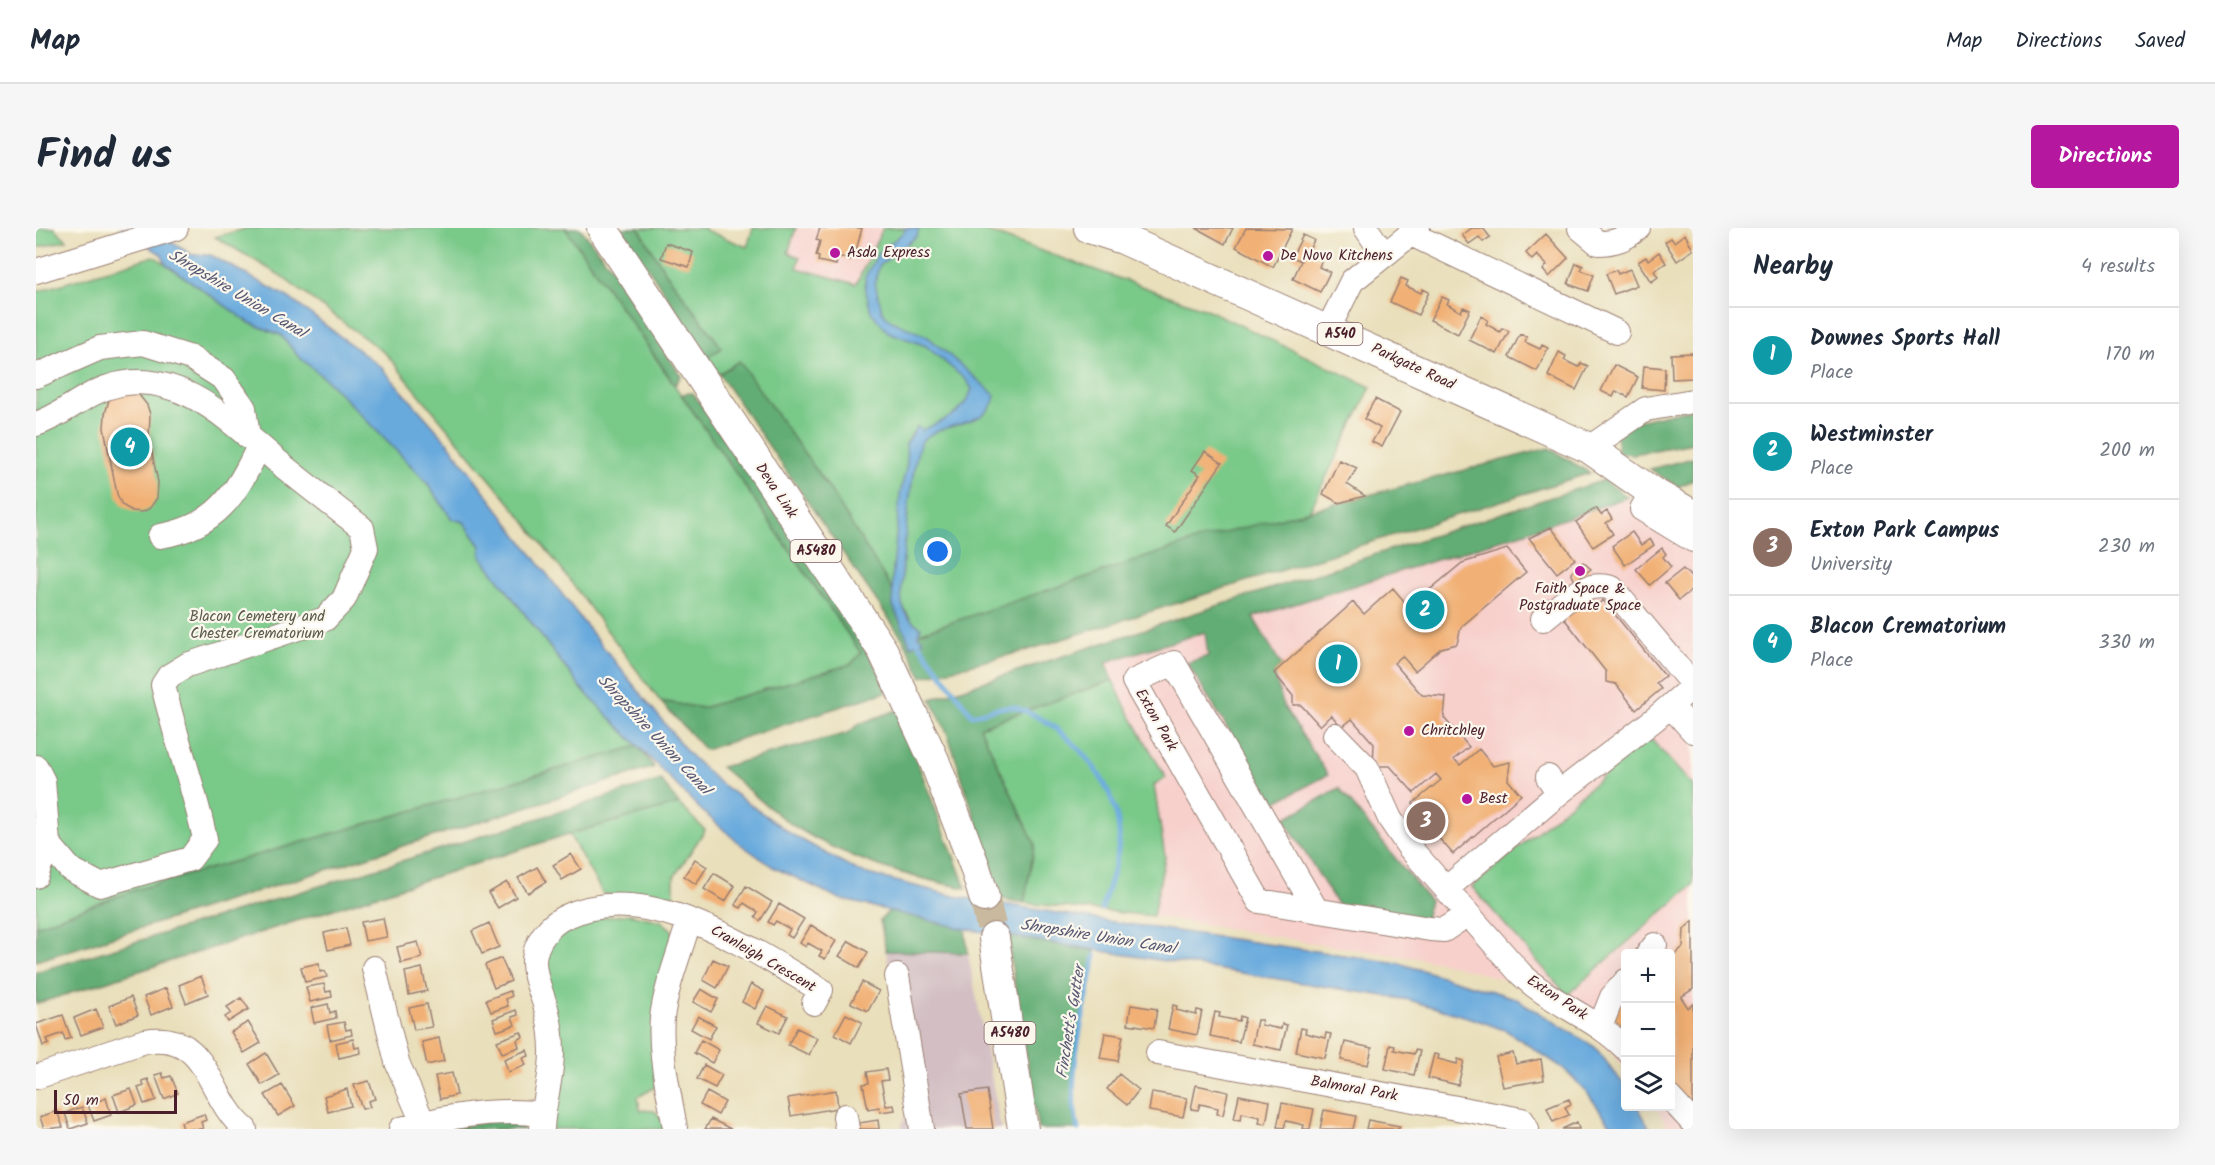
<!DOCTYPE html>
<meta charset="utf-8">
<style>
:root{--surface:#fff;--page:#f6f6f7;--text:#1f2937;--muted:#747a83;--line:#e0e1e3;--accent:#b5179e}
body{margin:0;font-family:Kalam,sans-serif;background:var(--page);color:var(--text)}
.controls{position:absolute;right:18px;bottom:18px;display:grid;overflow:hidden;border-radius:6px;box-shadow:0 6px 24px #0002}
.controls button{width:54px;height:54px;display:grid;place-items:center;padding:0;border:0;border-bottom:2px solid var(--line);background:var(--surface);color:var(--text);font:30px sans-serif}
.scale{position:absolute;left:18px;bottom:15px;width:123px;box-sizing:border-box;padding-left:6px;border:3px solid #4a1f2b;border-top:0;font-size:16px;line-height:21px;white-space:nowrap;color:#4a1f2b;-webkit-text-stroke:4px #fbf7ec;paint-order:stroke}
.you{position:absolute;left:902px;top:324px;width:21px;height:21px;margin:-15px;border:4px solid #fff;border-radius:50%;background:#1a73e8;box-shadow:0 0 0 9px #1a73e833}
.badge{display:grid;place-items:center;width:39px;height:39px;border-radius:50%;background:var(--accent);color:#fff;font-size:20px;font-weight:700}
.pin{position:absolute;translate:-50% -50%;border:3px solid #fff;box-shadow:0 2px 6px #0006}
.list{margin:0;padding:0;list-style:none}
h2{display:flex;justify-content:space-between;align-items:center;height:78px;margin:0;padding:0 24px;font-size:26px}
h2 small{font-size:20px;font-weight:400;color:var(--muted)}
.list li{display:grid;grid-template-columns:39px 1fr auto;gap:18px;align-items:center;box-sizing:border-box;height:96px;padding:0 24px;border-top:2px solid var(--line)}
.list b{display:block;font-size:22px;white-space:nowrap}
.list p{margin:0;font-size:20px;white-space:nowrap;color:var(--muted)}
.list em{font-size:20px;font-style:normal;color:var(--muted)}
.icon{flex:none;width:33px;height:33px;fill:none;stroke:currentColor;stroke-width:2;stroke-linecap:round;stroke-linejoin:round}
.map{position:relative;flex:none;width:1657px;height:901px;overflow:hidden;border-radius:6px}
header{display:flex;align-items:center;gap:36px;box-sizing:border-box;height:84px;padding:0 30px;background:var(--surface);border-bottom:2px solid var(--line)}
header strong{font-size:28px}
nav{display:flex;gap:33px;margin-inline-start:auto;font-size:21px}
.intro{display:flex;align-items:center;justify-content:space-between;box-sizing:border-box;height:144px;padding:0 36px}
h1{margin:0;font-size:42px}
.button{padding:15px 27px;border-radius:6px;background:var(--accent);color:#fff;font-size:21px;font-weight:700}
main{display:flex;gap:36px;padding:0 36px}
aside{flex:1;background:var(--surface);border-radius:6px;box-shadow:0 6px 24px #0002}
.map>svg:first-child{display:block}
</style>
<header>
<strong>Map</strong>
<nav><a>Map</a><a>Directions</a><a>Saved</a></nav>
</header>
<div class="intro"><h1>Find us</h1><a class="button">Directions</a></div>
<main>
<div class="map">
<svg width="1657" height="901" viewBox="0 0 1657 901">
<rect width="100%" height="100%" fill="#fbf7ec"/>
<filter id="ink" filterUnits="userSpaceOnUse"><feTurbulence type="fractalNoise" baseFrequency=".0167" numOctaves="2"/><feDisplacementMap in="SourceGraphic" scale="12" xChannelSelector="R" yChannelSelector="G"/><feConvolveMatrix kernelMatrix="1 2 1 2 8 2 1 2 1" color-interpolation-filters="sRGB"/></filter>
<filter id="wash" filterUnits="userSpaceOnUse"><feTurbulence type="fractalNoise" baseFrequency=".008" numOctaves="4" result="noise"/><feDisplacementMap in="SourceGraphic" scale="24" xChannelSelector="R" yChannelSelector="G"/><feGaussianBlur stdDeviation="1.35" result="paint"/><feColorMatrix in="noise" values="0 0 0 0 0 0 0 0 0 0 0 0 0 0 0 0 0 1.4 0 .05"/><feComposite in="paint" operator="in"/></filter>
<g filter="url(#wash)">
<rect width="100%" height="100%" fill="#e9dfbb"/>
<!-- built -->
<path fill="#f7d0cc" d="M760 0H847L820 56 760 40 752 26Z
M1592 269 1657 307V901H1632L1621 879 1634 878V726H1590L1589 839 1542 792 1480 755 1406 734 1282 716 1117 688 1129 629 1118 557 1070 434 1490 304Z"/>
<!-- industrial -->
<path fill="#d2bec3" d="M850 723 932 725 965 901H866V895L878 874Z"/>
<!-- green -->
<path fill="#79c989" stroke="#62745a" stroke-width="1.5" d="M0 0H18L31 12 0 20Z
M212 0H529L825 425 816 436 666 480 624 473 492 297 350 126 242 46 179 9Z
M603 0H669V2L711 19 717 0H760L752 25 764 29 761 40 820 56 847 0H933L952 4 1170 81 1335 159 1274 282 883 405 703 133 683 146 672 129 686 120 628 42Z
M118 28 214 95 245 107 263 129 291 152 390 253 416 291 428 294 445 318V328L544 459 602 518 99 662 0 698V64Z
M1077 452 1087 474 1130 550 1118 557 1129 629 1117 688 988 675 999 616 944 499Z
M1613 509 1657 558V657L1531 767 1436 659Z
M643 576 669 602 638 649V671L567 666 533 606Z
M593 686 625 693 636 702 638 718 623 857 602 869 604 882 619 883 633 901H512L507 738 519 703 531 694Z"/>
<!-- forest -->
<path fill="#62ad75" stroke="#566650" stroke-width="1.5" d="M529 0H544L573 36 645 148 639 157Z
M585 0H603L628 42 686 120 672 129Z
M703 133 793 260 883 405 1161 312 1513 220 1554 245 989 423 886 449 867 411 683 146Z
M657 165 792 359 843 444 850 464 669 522 624 473 666 480 815 436 825 425 645 166Z
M1657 180V215L1597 226 1582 225 1581 208 1598 194Z
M1657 230V252L1642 259 1614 241Z
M1568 252 1592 269 1490 304 1217 389 1246 438 1238 445 1248 479 1292 547 1238 575 1151 435 1172 428 1169 404 1070 434 1077 452 944 499 999 616 988 675 966 671 912 507 895 471Z
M861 482 930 660C870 649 813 632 761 600 734 583 710 559 685 539L812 505 823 496Z
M602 518 618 539 0 733V698L99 662Z
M625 552 643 576 533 606 0 776V744L356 636Z
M1303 560 1393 672 1389 694 1301 676 1248 591Z
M854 682 929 701 932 725 850 723 844 692Z
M971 708 1059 723C1051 781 1028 842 1042 901H1002Z
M475 889 488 901H411Z"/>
<!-- water -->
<path fill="#69aadd" stroke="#5a6484" stroke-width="1.5" d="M84 0H113L156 27H175L253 70 345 139 413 216 544 390 653 526 681 553 757 607 824 644 918 668 1064 692 1362 735 1479 770 1559 819 1589 858 1590 878 1602 879 1614 901H1578L1549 862 1527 840 1471 803 1441 792 1373 772 929 701 804 671 737 639 703 615 665 582 544 459 445 328V318L428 294 416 291 390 253 291 152 263 129 245 107 214 95 130 36 125 26Z
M868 0H883L881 8 843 38 839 55 846 83 855 93 892 109 959 167C956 200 903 193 886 213 877 223 862 359 866 375 868 385 876 395 885 399L882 407 888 413 875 418 857 378 856 352 864 266 871 236 870 216 881 198 886 202C910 191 927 187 936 161L931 153 890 118 852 104 835 84 830 65 829 49 842 26 869 3Z"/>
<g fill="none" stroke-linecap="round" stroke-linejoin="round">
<!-- stream -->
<path stroke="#69aadd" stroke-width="5" d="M878 409 936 487C948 484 970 476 981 480 1031 497 1080 551 1083 605 1084 630 1072 657 1066 681
M1042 901C1028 844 1050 783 1059 727"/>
</g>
<g id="blocks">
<!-- building -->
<path fill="#f1b074" d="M784 0H826L820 23 817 22 814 32 802 28 800 37 782 33 783 29 780 28 784 13 780 12Z
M1160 0H1197L1189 16Z
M1210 0 1256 1 1237 39 1200 19Z
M1436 0H1447L1454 9 1447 14 1443 9 1433 16 1426 7Z
M1510 6 1532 30 1513 49 1507 42 1511 37 1501 27 1496 32 1490 25Z
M1649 6 1657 22 1641 33 1629 14 1635 10 1638 14Z
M1267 7 1278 12 1272 24 1286 31 1283 39 1294 44 1284 64 1257 51 1265 33 1256 29Z
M630 15 657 24 653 39 625 30Z
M1623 24 1630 35 1618 43 1622 49 1615 54 1602 34 1610 29 1612 32Z
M1540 35 1547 38 1545 42 1558 47 1552 63 1532 56Z
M1594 41 1601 57 1578 66 1570 46 1580 42 1582 46Z
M1365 50 1372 53 1370 58 1385 65 1387 61 1393 64 1382 87 1354 74Z
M1406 69 1413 72 1411 76 1425 84 1427 79 1434 82 1422 106 1394 92Z
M1445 88 1452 92 1450 96 1464 104 1466 100 1473 103 1461 126 1433 112Z
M1484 106 1491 109 1489 114 1504 121 1506 117 1512 120 1501 143 1473 129Z
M1523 124 1530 128 1528 132 1536 136 1543 139 1545 135 1552 138 1540 162 1512 148Z
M1657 125V150L1636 151 1635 126Z
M1578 137 1602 149 1592 169 1580 163 1577 169 1565 163Z
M1608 138 1629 140 1628 162 1606 160Z
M100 163 111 177 114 186 113 211 122 254 121 270 114 280 107 284 96 283 86 277 81 266 68 200 69 186 74 168Z
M1339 171 1364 184 1346 219 1336 214 1344 200 1328 191Z
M1169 223 1186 235 1139 304 1130 298 1164 247 1156 242Z
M1303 232 1321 240 1311 256 1329 268 1303 275 1287 266Z
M1560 280 1565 287 1571 283 1576 291 1570 295 1577 306 1557 319 1540 294Z
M1515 299 1539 331 1521 345 1493 310Z
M1596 304 1605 317 1614 311 1618 317 1589 337 1576 318Z
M1626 320 1630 326 1627 329 1635 339 1614 357 1600 341Z
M1471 321 1490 344 1425 399 1421 416 1405 420 1379 443 1366 428 1358 435 1386 467 1410 469 1408 490 1433 519 1418 531 1424 537 1443 521 1457 538 1474 534 1472 552 1485 567 1417 626 1401 608 1388 607 1390 591 1377 575 1405 552 1400 546 1378 565 1354 538H1337L1338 516 1316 491 1306 499 1295 487 1284 498 1265 477H1257V468L1238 445 1317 374 1328 386 1357 360 1373 379 1426 335Z
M1547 334 1555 341 1539 353 1535 345Z
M1647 341 1657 351V361L1643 372 1629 355Z
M1552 369 1560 378 1567 372 1629 448 1620 455 1625 461 1600 482 1580 456 1570 454V444L1527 389Z
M535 626 545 641 526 652 517 637Z
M659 631 671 639 660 656 648 648Z
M501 639 510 654 492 665 482 650Z
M678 645 699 658 689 674 668 661Z
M471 654 480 669 462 680 452 665Z
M710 658 736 674 724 693 719 689 722 684 708 675 705 680 699 677Z
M743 676 768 691 756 710 751 707 754 701 740 693 737 697 732 694Z
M347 690 351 709 329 713 325 694Z
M1657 693V761L1645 769 1652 780 1657 776V885L1635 870V730L1647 719 1648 701Z
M453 695 463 719 446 726 436 703Z
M775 697 800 713 789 731 783 728 786 723 772 715 770 719 764 715Z
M310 700 314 717 292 722 288 705Z
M813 713 832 724 823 740 803 728Z
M382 714 386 730 365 735 361 719Z
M465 730 475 753 458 760 449 737Z
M677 731 692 738 681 760 667 752Z
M283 735 284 744 289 743 291 749 269 754 265 739Z
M386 740 391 763 373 767 369 744Z
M165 748 172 766 150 775 143 757Z
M826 754 843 763 832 783 815 775Z
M288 756 290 764 295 763 296 769 274 774 270 759Z
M715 756 728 763 719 781 706 774Z
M130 760 137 778 115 787 108 769Z
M665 761 682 771 675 784 657 774Z
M474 763 476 768 470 771 472 778 455 784 450 772Z
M95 769 102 787 80 796 73 778Z
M205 770 213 781 192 794 189 789 195 785 191 779Z
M1590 772V820L1566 794Z
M292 776 294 785 299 783 300 790 278 795 275 780Z
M391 776 396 799 378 802 373 780Z
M1095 777 1121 781 1118 800 1092 796Z
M1137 777 1141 778 1140 782 1160 787 1161 782 1166 783 1161 807 1132 801Z
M731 778 752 788 743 805 722 795Z
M60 781 67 799 45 807 38 790Z
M480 782 482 787 476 789 479 797 461 803 457 791Z
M1179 784 1184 785 1183 789 1203 793 1204 788 1209 790 1203 814 1174 808Z
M810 786 826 794 815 815 799 806Z
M27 787 35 810 29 812 27 805 11 811 13 816 7 818 0 796Z
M662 788 680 798 673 811 655 801Z
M1221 792H1226L1225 797 1245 801 1246 796 1251 797 1245 822 1216 816Z
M212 794 225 815 208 825 195 804Z
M308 794 310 802 315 801 316 807 294 812 291 797Z
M761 800 781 810 773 827 752 817Z
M1265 800 1270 801 1269 805 1289 810 1290 805 1295 806 1289 830 1260 824Z
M485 804 487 809 481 812 483 819 466 825 461 813Z
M1069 805 1087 808 1082 833 1064 830Z
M403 810 408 833 391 837 386 814Z
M317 811 319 820 324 819 325 825 303 830 300 815Z
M665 812 683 822 676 835 658 825Z
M1309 814 1336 820 1332 837 1305 832Z
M1354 817 1359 818 1358 822 1378 826 1379 822 1384 823 1378 847 1349 841Z
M491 822 493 828 487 830 490 837 472 844 468 831Z
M230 825 243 847 226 857 213 836Z
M1477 825 1480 836 1505 831 1508 852 1467 859 1460 829Z
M1398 826 1403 827 1402 831 1421 836 1422 831 1428 833 1422 857 1392 850Z
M668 837 686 847 679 860 661 851Z
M850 841 852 852 845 853 850 878 858 877 859 882 844 884 843 879 832 881 827 856 833 855 831 844Z
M126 845 128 850 135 848 142 865 128 871 119 847Z
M416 845 421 867 404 871 399 848Z
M1083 846 1103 862 1091 877 1071 861Z
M112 851 120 872 108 876 102 860 108 858 106 853Z
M333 853 339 871 332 873 334 879 326 881 318 857Z
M246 857 259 878 242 888 229 867Z
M1160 857 1192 864 1187 887 1181 886 1182 880 1164 876 1162 882 1155 881Z
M95 861 101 877 83 884 77 867Z
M311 861 315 878 292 884 288 868Z
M800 862 802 880 755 888 752 870Z
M951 862 957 901H931L925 866Z
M671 864 689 874 682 887 664 877Z
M1116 864 1151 870 1147 889 1113 883Z
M1203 867 1234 873 1230 896 1223 895 1224 889 1206 885 1205 892 1198 891Z
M70 870 75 887 58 893 52 877Z
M1533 871 1535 876 1529 879 1533 887 1517 894 1511 880Z
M1246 875 1278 881 1274 901H1267L1268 897 1250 893 1248 900 1241 899Z
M46 879 52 895 34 901 29 885Z
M1288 882 1320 888 1317 901H1284Z
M21 883 27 899 8 901 4 889Z
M168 886 170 892 165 894 167 901H147L145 894Z
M675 891 695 901H669Z
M842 892 843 901H824L823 895Z
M1332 892 1364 898 1363 901H1330Z
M1541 894 1543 901H1526Z"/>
</g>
</g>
<g filter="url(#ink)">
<use href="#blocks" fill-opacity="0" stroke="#9a7f73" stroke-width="1.5"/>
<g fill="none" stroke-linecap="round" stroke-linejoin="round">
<!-- major-tunnel -->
<path stroke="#c9b99e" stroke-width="30" stroke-dasharray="30 15" stroke-linecap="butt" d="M948 669 958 710"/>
<defs>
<path id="minor" d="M1330 0 1348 27
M1544 0 1562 15C1579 15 1589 11 1602 0
M1375 6 1581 104
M0 43 140 0
M1292 101 1316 53 1382 0
M0 148 64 120 107 115 155 130 188 151 208 180 212 209
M0 196C26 188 46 167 73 159 142 136 199 198 247 238 273 259 300 280 326 300L330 320 308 371 289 391 151 437 133 448 127 457C139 509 158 559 169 611L154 631 64 657 34 641 12 615
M1553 220 1610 181 1657 173
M1616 264 1606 281 1657 312
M124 308C180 299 201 266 223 218
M1507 391C1530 374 1546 352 1576 360L1657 457
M1635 478 1657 503
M1299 507 1331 540 1354 591 1373 619 1484 745C1515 776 1559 789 1590 821
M0 539 7 553 12 615 0 648
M1523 565 1619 491 1657 458
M1410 661 1523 565 1512 549
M1279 680 1138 435 1098 453 1223 673 1394 701 1408 702 1432 686
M1612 726 1619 717
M338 740 361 834 387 895
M861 748 886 901
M1564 799 1576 769 1590 753
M1122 825 1486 892 1491 901
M0 849 109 813C174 802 170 869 209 901
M1634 870 1657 895
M809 888 811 901
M639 900C633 864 623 826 626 790 630 757 644 725 653 693
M365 901C410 888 460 880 507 886
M506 901C507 876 516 850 516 824 516 812 514 796 511 784 507 766 497 750 498 731 500 713 514 696 529 689 612 649 716 722 785 762L778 775"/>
<path id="major" d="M566 0 847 423 898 532 939 639 948 669
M1053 0 1087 11 1553 220 1616 264 1657 287
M958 710 987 901"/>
</defs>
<!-- minor casing -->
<use href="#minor" stroke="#9a7f73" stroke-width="26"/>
<!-- major casing -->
<use href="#major" stroke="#9a7f73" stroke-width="32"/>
<!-- minor -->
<use href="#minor" stroke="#fff" stroke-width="24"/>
<!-- major -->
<use href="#major" stroke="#fff" stroke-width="30"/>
</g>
</g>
<!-- markers -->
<g fill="#b5179e" stroke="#fbf7ec" stroke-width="2">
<circle cx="799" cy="25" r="6"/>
<circle cx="1232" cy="28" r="6"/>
<circle cx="1544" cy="343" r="6"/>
<circle cx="1373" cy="503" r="6"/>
<circle cx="1431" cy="571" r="6"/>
</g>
<g text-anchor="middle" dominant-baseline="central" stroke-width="4.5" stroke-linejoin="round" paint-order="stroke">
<!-- shield labels -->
<g fill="#fbf7ec" stroke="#7f6065" stroke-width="1.5">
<rect x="1281.5" y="95" width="45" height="22" rx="4.5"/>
<rect x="754.5" y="312" width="51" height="22" rx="4.5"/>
<rect x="948.5" y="794" width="51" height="22" rx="4.5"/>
</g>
<g font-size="14" font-weight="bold" fill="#4a1f2b">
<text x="1304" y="106">A540</text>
<text x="780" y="323">A5480</text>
<text x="974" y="805">A5480</text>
</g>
<!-- poi labels -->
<g font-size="15" fill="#4a1f2b" stroke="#fbf7ec" text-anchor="start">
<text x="811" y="25">Asda Express</text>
<text x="1244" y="28">De Novo Kitchens</text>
<text x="1544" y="361" text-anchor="middle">Faith Space &amp;<tspan x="1544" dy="17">Postgraduate Space</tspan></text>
<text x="1385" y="503">Chritchley</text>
<text x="1443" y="571">Best</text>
</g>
<!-- street labels -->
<g font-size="15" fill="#4a1f2b" stroke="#fbf7ec">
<text transform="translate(1377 139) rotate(25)">Parkgate Road</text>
<text transform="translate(740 263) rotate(56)">Deva Link</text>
<text transform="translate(1120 492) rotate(60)">Exton Park</text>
<text transform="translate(727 731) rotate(30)">Cranleigh Crescent</text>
<text transform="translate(1521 770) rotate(33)">Exton Park</text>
<text transform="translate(1318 861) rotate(10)">Balmoral Park</text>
</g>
<!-- park labels -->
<g font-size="15" fill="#5a5a4c" stroke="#fbf7ec">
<text x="221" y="389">Blacon Cemetery and<tspan x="221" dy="17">Chester Crematorium</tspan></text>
</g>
<!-- water labels -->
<g font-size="16" font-style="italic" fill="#565772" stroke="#fbf7ec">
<text transform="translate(201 66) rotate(31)">Shropshire Union Canal</text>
<text transform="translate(618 507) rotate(47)">Shropshire Union Canal</text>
<text transform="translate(1062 709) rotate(9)">Shropshire Union Canal</text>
<text transform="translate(1035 794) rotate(-81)">Finchett's Gutter</text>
</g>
</g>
</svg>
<div class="controls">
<button>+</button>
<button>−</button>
<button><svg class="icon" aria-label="layers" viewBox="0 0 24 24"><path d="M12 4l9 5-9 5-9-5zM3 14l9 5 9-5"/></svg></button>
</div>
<div class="scale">50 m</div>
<div class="you"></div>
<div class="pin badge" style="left:1302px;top:436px;background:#0f9aa8">1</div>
<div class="pin badge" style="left:1389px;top:382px;background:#0f9aa8">2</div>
<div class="pin badge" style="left:1390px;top:593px;background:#8d6e63">3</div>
<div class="pin badge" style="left:94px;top:219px;background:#0f9aa8">4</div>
</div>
<aside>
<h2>Nearby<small>4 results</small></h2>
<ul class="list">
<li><span class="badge" style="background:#0f9aa8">1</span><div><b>Downes Sports Hall</b><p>Place</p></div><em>170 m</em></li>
<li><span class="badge" style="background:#0f9aa8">2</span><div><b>Westminster</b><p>Place</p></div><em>200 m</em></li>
<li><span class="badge" style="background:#8d6e63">3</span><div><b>Exton Park Campus</b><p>University</p></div><em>230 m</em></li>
<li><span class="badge" style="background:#0f9aa8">4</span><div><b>Blacon Crematorium</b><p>Place</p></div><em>330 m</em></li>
</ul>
</aside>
</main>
